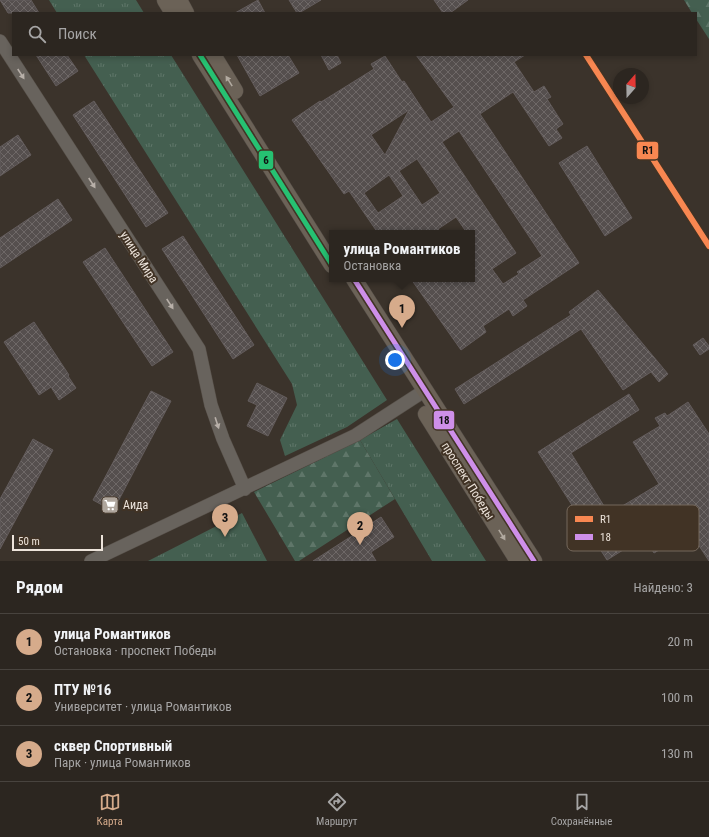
<!DOCTYPE html>
<html lang="ru">
<meta charset="utf-8">
<style>
:root{--surface:#2c2620;--page:#38322d;--text:#f1f3f6;--muted:#a6a5a5;--line:#48433e;--accent:#d6ab8b}
body{margin:0;font-family:"Roboto Condensed",sans-serif;background:var(--page);color:var(--text)}
.compass{position:absolute;left:613px;top:68px;width:36px;height:36px;border-radius:50%;background:var(--surface);box-shadow:0 2px 6px #0003;rotate:20deg}
.scale{position:absolute;left:12px;bottom:10px;width:91px;box-sizing:border-box;padding-left:4px;border:2px solid #ede4db;border-top:0;font-size:11px;line-height:14px;white-space:nowrap;color:#ede4db;-webkit-text-stroke:3px #413325;paint-order:stroke}
.you{position:absolute;left:395px;top:360px;width:14px;height:14px;margin:-10px;border:3px solid #fff;border-radius:50%;background:#1a73e8;box-shadow:0 0 0 6px #1a73e833}
.badge{display:grid;place-items:center;width:26px;height:26px;border-radius:50%;background:var(--accent);color:#111;font-size:13px;font-weight:700}
.pin{position:absolute;translate:-50% -33px;filter:drop-shadow(0 1px 2px #0008)}
.pin::after{content:'';position:absolute;top:21px;width:14px;height:12px;background:inherit;clip-path:polygon(0 0,100% 0,50% 100%)}
.popup{position:absolute;left:329px;top:230px;width:146px;height:52px;box-sizing:border-box;display:grid;place-content:center;border-radius:0px;background:var(--surface);filter:drop-shadow(0 1px 3px #0005);font-size:13px;white-space:nowrap;color:var(--muted)}
.popup b{font-size:15px;color:var(--text)}
.popup::after{content:'';position:absolute;left:50%;top:100%;margin-left:-8px;border:8px solid transparent;border-top-color:var(--surface)}
.list{margin:0;padding:0;list-style:none}
h2{display:flex;justify-content:space-between;align-items:center;height:52px;margin:0;padding:0 16px;font-size:17px}
h2 small{font-size:13px;font-weight:400;color:var(--muted)}
.list li{display:grid;grid-template-columns:26px 1fr auto;gap:12px;align-items:center;box-sizing:border-box;height:56px;padding:0 16px;border-top:1px solid var(--line)}
.list b{display:block;font-size:15px;white-space:nowrap}
.list p{margin:0;font-size:13px;white-space:nowrap;color:var(--muted)}
.list em{font-size:13px;font-style:normal;color:var(--muted)}
.icon{flex:none;width:22px;height:22px;fill:none;stroke:currentColor;stroke-width:2;stroke-linecap:round;stroke-linejoin:round}
.map{position:relative;flex:none;width:709px;height:561px;overflow:hidden}
.search{position:absolute;background:var(--surface);box-shadow:0 2px 6px #0003;left:12px;right:12px;top:12px;height:44px;display:flex;align-items:center;gap:10px;box-sizing:border-box;padding:0 14px;border-radius:0px;color:var(--muted);font-size:15px}
.sheet{height:220px;background:var(--surface)}
nav{display:flex;justify-content:space-around;align-items:center;box-sizing:border-box;height:56px;border-top:1px solid var(--line);background:var(--surface);font-size:11px;color:var(--muted)}
nav a{display:grid;justify-items:center;gap:2px}
nav .on{color:var(--accent)}
.map>svg:first-child{display:block}
</style>
<div class="map">
<svg width="709" height="561" viewBox="0 0 709 561">
<defs>
<pattern id="grass-tufts" width="24" height="20" patternUnits="userSpaceOnUse"><rect width="24" height="20" fill="#445f50"/><path d="M3 7l-1-3M5 7V3M7 7l1-3M15 17l-1-3M17 17v-4M19 17l1-3" fill="none" stroke="#5f7669"/></pattern>
<pattern id="forest-firs" width="22" height="20" patternUnits="userSpaceOnUse"><rect width="22" height="20" fill="#445f50"/><path d="M5 1l3.5 6h-7zM16 11l3.5 6h-7z" fill="#5f7669"/></pattern>
<pattern id="building-cross-hatch" width="8" height="8" patternUnits="userSpaceOnUse"><rect width="8" height="8" fill="#554f4e"/><path d="M0 0l8 8M0 8l8-8" fill="none" stroke="#6e6867"/></pattern>
</defs>
<rect width="100%" height="100%" fill="#3b332b"/>
<!-- grass -->
<path fill="url(#grass-tufts)" d="M49 0H136L144 13H57Z
M84 55H171L387 400 347 427 285 456 280 440 297 405 292 384Z
M397 419 486 561H432L360 440Z
M242 513 267 561H148Z"/>
<!-- forest -->
<path fill="url(#forest-firs)" d="M684 0H709V39L696 19V13H692Z
M360 440 395 499 299 561H295L254 492Z"/>
<!-- building -->
<path fill="url(#building-cross-hatch)" stroke="#635c5c" fill-rule="evenodd" d="M0 0H31L39 13H8Z
M258 0 265 13H235Z
M289 0H321L299 13H297Z
M434 0H468L450 13H443Z
M36 55H67L78 71 56 86Z
M237 55H288L299 73 260 96Z
M321 55H337L341 63 329 70Z
M416 55H525L514 62 534 92 544 86 551 97 547 99 563 124 556 129 562 138 549 146 513 92 480 114 579 263 523 300 527 306 513 316 509 309 483 326 486 332 461 350 411 279H472V233H467L456 217 438 229 441 233H378L349 191 344 194 292 120 320 101 321 102 374 69 371 64 385 56 402 82 404 81 431 122 454 107ZM409 110 385 155 371 135ZM459 131 542 256 517 272 519 274 503 284 492 269 516 253 442 142ZM417 159 440 193 422 205 399 171ZM389 175 403 196 378 213 364 193Z
M94 101 168 213 146 227 73 115Z
M18 135 31 155 0 176V147Z
M587 146 632 218 605 236 559 163Z
M58 199 72 220 0 268V238Z
M183 236 254 345 233 359 162 249Z
M105 248 173 352 152 366 83 262Z
M598 290 668 374 659 382 651 372 623 390 581 329 464 404 455 389 571 315 569 312Z
M34 322 69 375 68 376 76 388 59 400 51 387 39 395 4 342Z
M703 338 709 346V349L700 355 693 345Z
M257 383 287 398 268 436 247 426 257 405 248 401Z
M151 391 171 401 113 511 93 500Z
M629 394 639 410 571 453 609 514 659 484 633 442 660 426 655 418 665 413 667 416 688 402 709 434V561L690 532 654 553 644 537 607 560 538 452Z
M33 439 53 450 0 549V499Z
M381 517 394 537 371 552 376 561H313Z"/>
<g fill="none" stroke-linecap="round" stroke-linejoin="round">
<defs>
<path id="minor" d="M0 41 199 349 211 405 223 439 245 489
M91 561 356 435 424 391"/>
<path id="major" d="M165 0 173 13
M179 0 186 13
M200 55 332 265
M213 55 235 91
M354 279 534 561
M426 414 518 561"/>
</defs>
<!-- minor casing -->
<use href="#minor" stroke="#564f48" stroke-width="14"/>
<!-- major casing -->
<use href="#major" stroke="#564f48" stroke-width="17"/>
<!-- minor -->
<use href="#minor" stroke="#68635d" stroke-width="13"/>
<!-- major -->
<use href="#major" stroke="#6b6257" stroke-width="16"/>
<defs>
<path id="bus-1" d="M354 279 534 561"/>
<path id="bus-2" d="M200 55 332 265"/>
</defs>
<!-- bus-1 casing -->
<use href="#bus-1" stroke="#413325" stroke-width="8"/>
<!-- bus-2 casing -->
<use href="#bus-2" stroke="#413325" stroke-width="8"/>
<!-- bus-1 -->
<use href="#bus-1" stroke="#ce8fe9" stroke-width="5"/>
<!-- bus-2 -->
<use href="#bus-2" stroke="#26c172" stroke-width="5"/>
<defs>
<path id="rail-1" d="M586 55 709 246"/>
</defs>
<!-- rail-1 casing -->
<use href="#rail-1" stroke="#413325" stroke-width="9"/>
<!-- rail-1 -->
<use href="#rail-1" stroke="#f88751" stroke-width="6"/>
</g>
<!-- one-way arrows -->
<defs><path id="oneway-solid" d="M-6-.8H1V-3.2L6.5 0L1 3.2V.8H-6Z"/></defs>
<g fill="#b8b0a9">
<use href="#oneway-solid" transform="translate(21 74) rotate(57)"/>
<use href="#oneway-solid" transform="translate(92 183) rotate(57)"/>
<use href="#oneway-solid" transform="translate(170 304) rotate(57)"/>
<use href="#oneway-solid" transform="translate(217 423) rotate(72)"/>
</g>
<g fill="#b2aaa0">
<use href="#oneway-solid" transform="translate(229 81) rotate(-122)"/>
<use href="#oneway-solid" transform="translate(502 535) rotate(58)"/>
</g>
<!-- icons -->
<defs>
<symbol id="supermarket-square" viewBox="-11 -11 22 22"><rect x="-9" y="-9" width="18" height="18" rx="4" fill="#afa69d" stroke="#413325"/><path d="M-6-5.5h2.5l.6 2H6L4.5 2H-2.5L-4.4-4H-6ZM-1.5 3.2a1.3 1.3 0 1 0 .1 0ZM3 3.2a1.3 1.3 0 1 0 .1 0Z" fill="#fff"/></symbol>
</defs>
<g fill-rule="evenodd">
<use href="#supermarket-square" x="100" y="495" width="20" height="20"/>
</g>
<g text-anchor="middle" dominant-baseline="central" stroke-width="4" stroke-linejoin="round" paint-order="stroke">
<!-- street labels -->
<g font-size="12" fill="#ede4db" stroke="#413325">
<text transform="translate(139 257) rotate(57)">улица Мира</text>
<text transform="translate(468 481) rotate(58)">проспект Победы</text>
</g>
<!-- poi labels -->
<g font-size="12" fill="#ede4db" stroke="#413325" text-anchor="start">
<text x="123" y="505">Аида</text>
</g>
</g>
<!-- legend -->
<rect x="567" y="505" width="132" height="46" rx="6" fill="#413325" stroke="#75685c" stroke-width="1"/>
<rect x="575" y="516" width="18" height="6" fill="#f88751"/>
<rect x="575" y="534" width="18" height="6" fill="#ce8fe9"/>
<g font-size="11" fill="#ede4db">
<text x="600" y="523">R1</text>
<text x="600" y="541">18</text>
</g>
<g stroke="#413325" stroke-width="1.5">
<rect x="636" y="141" width="23" height="19" rx="4" fill="#f88751"/>
<rect x="258" y="150" width="16" height="20" rx="4" fill="#26c172"/>
<rect x="433" y="410" width="22" height="20" rx="4" fill="#ce8fe9"/>
</g>
<g font-size="11" text-anchor="middle" font-weight="bold" fill="#111">
<text x="648" y="154">R1</text>
<text x="266" y="164">6</text>
<text x="444" y="424">18</text>
</g>
</svg>
<svg class="compass" viewBox="-18 -18 36 36"><path d="M0-13l5 13h-10z" fill="#e53935"/><path d="M0 13l5-13h-10z" fill="#a6a5a5"/></svg>
<div class="scale">50 m</div>
<div class="you"></div>
<div class="pin badge" style="left:402px;top:328px">1</div>
<div class="popup"><b>улица Романтиков</b>Остановка</div>
<div class="pin badge" style="left:360px;top:545px">2</div>
<div class="pin badge" style="left:225px;top:537px">3</div>
<div class="search"><svg class="icon" aria-label="search" viewBox="0 0 24 24"><circle cx="10" cy="10" r="6"/><path d="M15 15l6 6"/></svg>Поиск</div>
</div>
<section class="sheet">
<h2>Рядом<small>Найдено: 3</small></h2>
<ul class="list">
<li><span class="badge">1</span><div><b>улица Романтиков</b><p>Остановка · проспект Победы</p></div><em>20 m</em></li>
<li><span class="badge">2</span><div><b>ПТУ №16</b><p>Университет · улица Романтиков</p></div><em>100 m</em></li>
<li><span class="badge">3</span><div><b>сквер Спортивный</b><p>Парк · улица Романтиков</p></div><em>130 m</em></li>
</ul>
</section>
<nav>
<a class="on"><svg class="icon" aria-label="map" viewBox="0 0 24 24"><path d="M3 6l6-2 6 2 6-2v14l-6 2-6-2-6 2zM9 4v14M15 6v14"/></svg>Карта</a>
<a><svg class="icon" aria-label="directions" viewBox="0 0 24 24"><path d="M12 3l9 9-9 9-9-9zM9 14v-3h6M13 9l2 2-2 2"/></svg>Маршрут</a>
<a><svg class="icon" aria-label="saved" viewBox="0 0 24 24"><path d="M7 4h10v16l-5-4-5 4z"/></svg>Сохранённые</a>
</nav>
